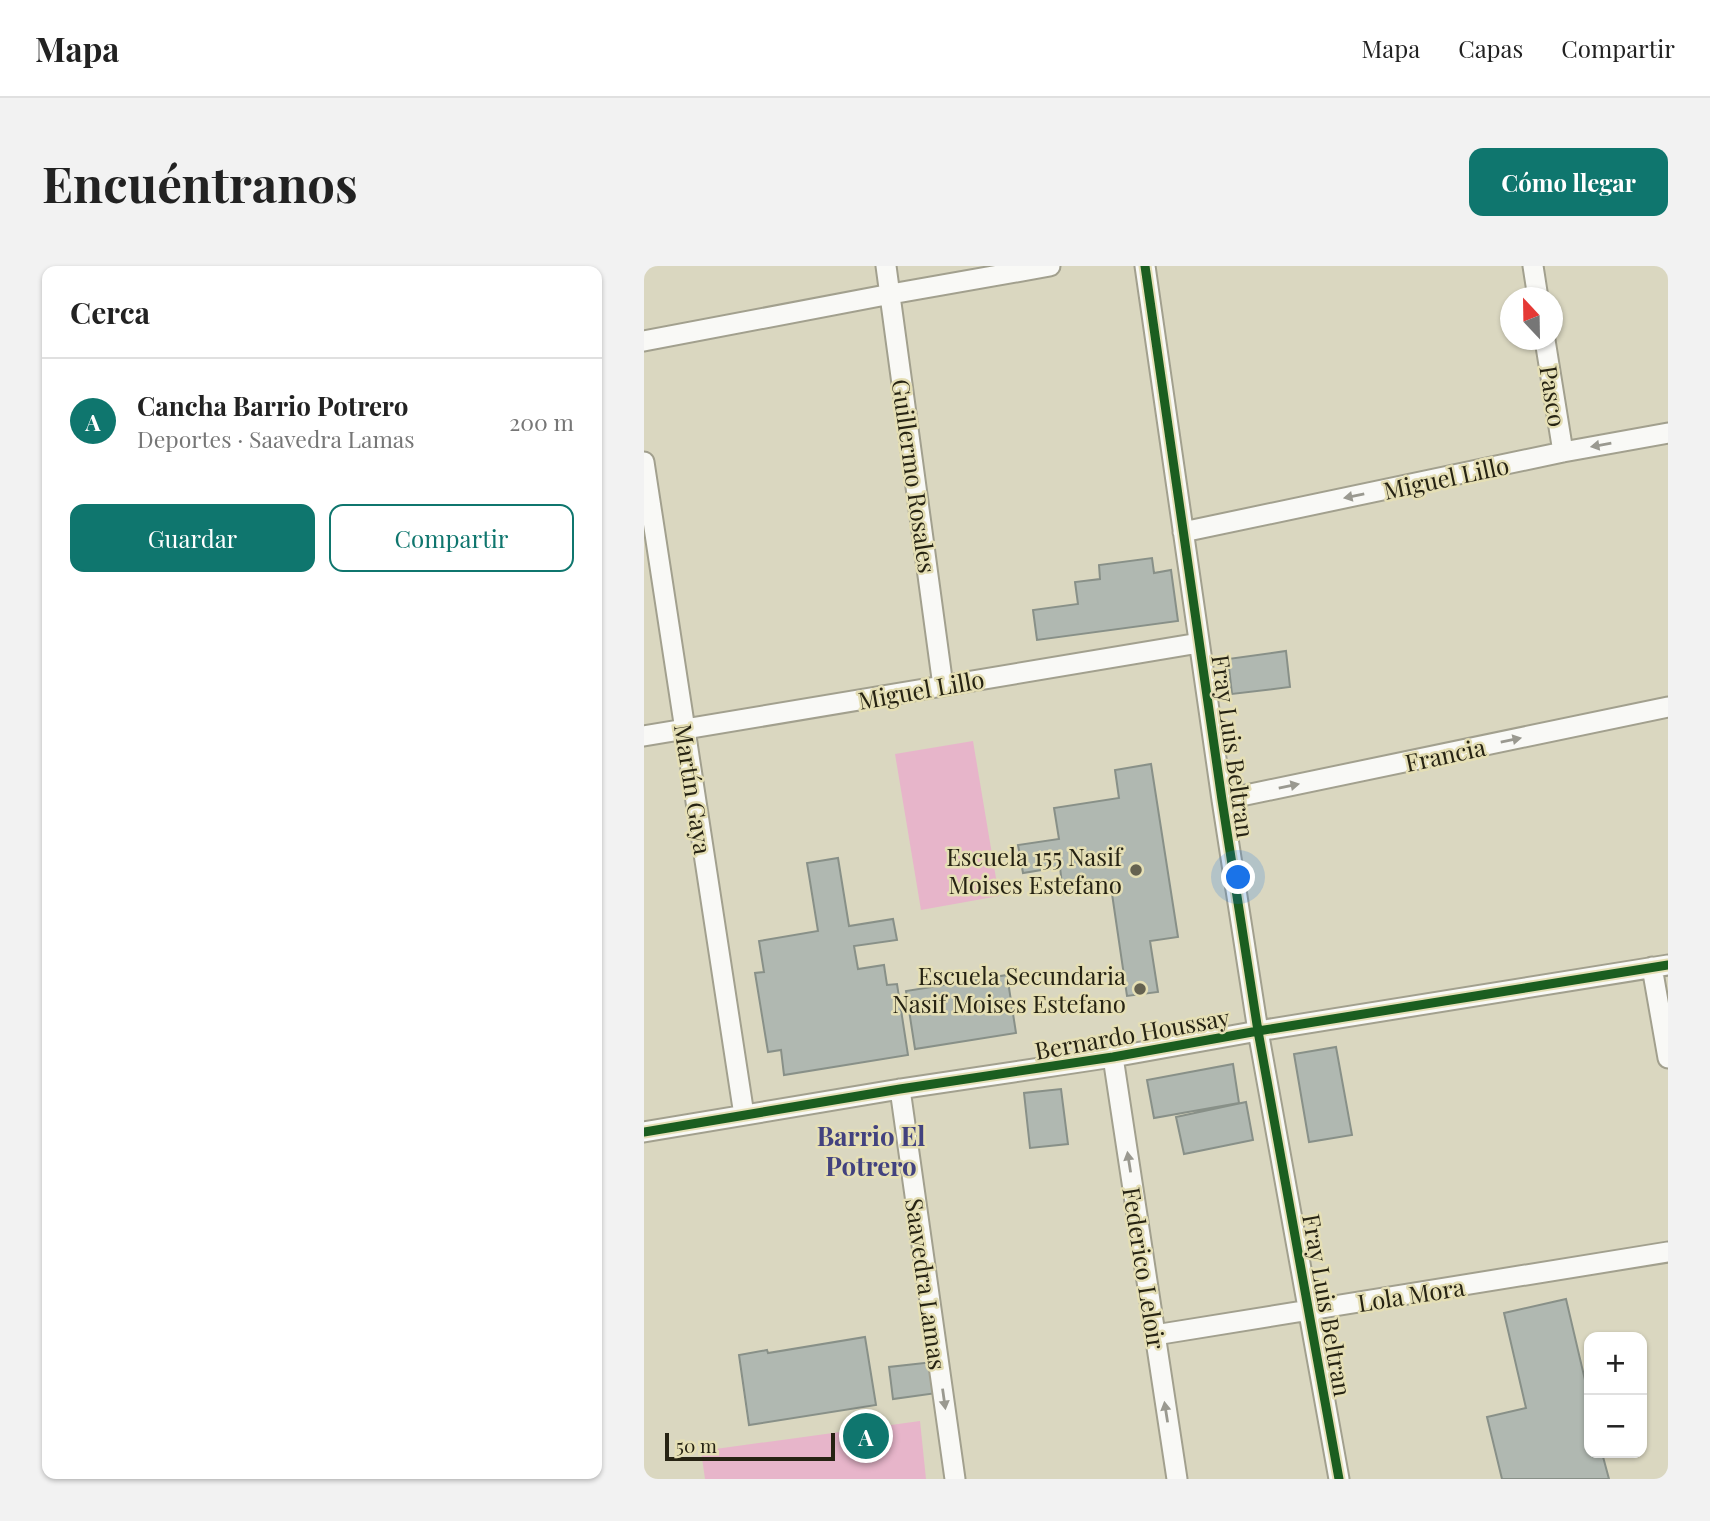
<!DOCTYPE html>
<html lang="es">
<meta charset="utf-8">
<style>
:root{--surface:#fff;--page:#f2f2f2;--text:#222;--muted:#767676;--line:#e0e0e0;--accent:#0f766e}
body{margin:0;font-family:"Playfair Display",serif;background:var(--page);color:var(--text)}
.controls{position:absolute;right:21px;bottom:21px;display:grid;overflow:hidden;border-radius:14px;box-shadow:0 2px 5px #0004}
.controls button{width:63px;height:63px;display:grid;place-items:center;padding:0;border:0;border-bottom:2px solid var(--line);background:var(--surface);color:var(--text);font:35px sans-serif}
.compass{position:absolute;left:856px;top:21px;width:63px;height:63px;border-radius:50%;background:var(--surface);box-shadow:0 2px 5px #0004;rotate:338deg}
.scale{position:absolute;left:21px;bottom:18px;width:170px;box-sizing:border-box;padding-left:7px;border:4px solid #262313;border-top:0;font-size:19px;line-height:24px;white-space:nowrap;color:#262313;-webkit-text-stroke:5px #e5dfb5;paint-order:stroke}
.you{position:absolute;left:595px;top:612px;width:24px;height:24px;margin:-18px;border:5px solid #fff;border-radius:50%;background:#1a73e8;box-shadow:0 0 0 10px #1a73e833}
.badge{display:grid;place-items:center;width:46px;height:46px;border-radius:50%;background:var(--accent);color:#fff;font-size:23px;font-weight:700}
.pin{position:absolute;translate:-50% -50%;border:4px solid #fff;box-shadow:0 2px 7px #0006}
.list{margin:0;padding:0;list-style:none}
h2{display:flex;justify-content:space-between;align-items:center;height:91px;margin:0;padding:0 28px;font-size:30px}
h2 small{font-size:23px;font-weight:400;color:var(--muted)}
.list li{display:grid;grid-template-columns:46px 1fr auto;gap:21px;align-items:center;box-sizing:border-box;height:126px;padding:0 28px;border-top:2px solid var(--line)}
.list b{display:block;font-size:26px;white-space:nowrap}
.list p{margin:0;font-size:23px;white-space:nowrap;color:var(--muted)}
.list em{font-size:23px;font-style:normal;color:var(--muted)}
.actions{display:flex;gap:14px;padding:21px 28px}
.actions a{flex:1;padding:16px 0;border:2px solid var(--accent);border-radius:14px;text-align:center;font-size:24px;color:var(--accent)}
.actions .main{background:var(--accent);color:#fff}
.map{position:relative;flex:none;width:1024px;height:1213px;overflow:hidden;border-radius:14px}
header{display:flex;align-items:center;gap:42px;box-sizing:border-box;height:98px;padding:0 35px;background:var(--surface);border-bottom:2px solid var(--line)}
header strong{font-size:33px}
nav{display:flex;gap:38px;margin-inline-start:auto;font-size:24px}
.intro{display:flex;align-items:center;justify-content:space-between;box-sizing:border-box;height:168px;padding:0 42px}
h1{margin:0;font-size:49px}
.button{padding:18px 32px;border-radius:14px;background:var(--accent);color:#fff;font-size:24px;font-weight:700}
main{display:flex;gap:42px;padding:0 42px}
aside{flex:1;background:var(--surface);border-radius:14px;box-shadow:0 2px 5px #0004}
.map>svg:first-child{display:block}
</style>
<header>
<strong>Mapa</strong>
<nav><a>Mapa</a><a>Capas</a><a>Compartir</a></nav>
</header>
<div class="intro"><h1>Encuéntranos</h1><a class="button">Cómo llegar</a></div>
<main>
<aside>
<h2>Cerca<small></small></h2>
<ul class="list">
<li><span class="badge">A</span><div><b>Cancha Barrio Potrero</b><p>Deportes · Saavedra Lamas</p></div><em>200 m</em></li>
</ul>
<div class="actions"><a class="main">Guardar</a><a>Compartir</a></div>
</aside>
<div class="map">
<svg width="1024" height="1213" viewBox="0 0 1024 1213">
<rect width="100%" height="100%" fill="#dad7c0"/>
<!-- green -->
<path fill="#e7b5ca" d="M329 475 355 630 277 644 251 488Z
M276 1155 282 1213H61L57 1185Z"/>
<!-- building -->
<path fill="#b0b8b1" stroke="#889088" stroke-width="2" d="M508 292 510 307 527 304 534 355 393 374 389 344 434 338 431 316 456 313 455 299Z
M642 385 646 421 588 428 584 393Z
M507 498 534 671 506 675 514 726 483 730 467 621 419 628 416 601 379 607 374 579 415 573 410 542 475 532 471 504Z
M194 592 205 660 249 653 253 674 210 680 214 703 240 699 243 719 253 718 264 789 140 809 137 784 124 786 111 707 120 706 115 675 174 665 163 597Z
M363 709 372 767 271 783 262 725Z
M692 781 708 869 665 876 650 788Z
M589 798 595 837 510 852 503 814Z
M417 823 424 878 386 882 380 827Z
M602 836 609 874 540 888 532 851Z
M922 1033 945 1131V1187H958L965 1213H858L843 1151 882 1142 860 1047Z
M221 1071 232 1139 105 1159 95 1089 123 1084 124 1087Z
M289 1096 293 1127 249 1133 245 1101Z"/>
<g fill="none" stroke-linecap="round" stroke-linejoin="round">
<defs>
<path id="minor" d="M242 0 299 420
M501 0 578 534 614 765 695 1213
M889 0 894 32
M901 74 919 186
M0 75 247 28 406 0
M0 196 100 849
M539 266 919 186 1024 167
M0 470 555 377
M578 534 1024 441
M1008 701 1024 792
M469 791 533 1213
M256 823 311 1213
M0 866 256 823 469 791 614 765 1024 699
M511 1069 1024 986"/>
</defs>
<!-- minor casing -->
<use href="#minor" stroke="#a2a08e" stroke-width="23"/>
<!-- minor -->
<use href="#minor" stroke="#f9f9f6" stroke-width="19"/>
<defs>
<path id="cycleway" d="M501 0 578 534 614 765 695 1213
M0 866 256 823 469 791 614 765 1024 699"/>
</defs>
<!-- cycleway casing -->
<use href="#cycleway" stroke="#e5dfb5" stroke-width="13"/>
<!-- cycleway -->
<use href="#cycleway" stroke="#1b5e20" stroke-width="9"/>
</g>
<!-- one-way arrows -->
<defs><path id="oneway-solid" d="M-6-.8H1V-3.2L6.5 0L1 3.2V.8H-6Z" transform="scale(1.75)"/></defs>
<g fill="#9a9990">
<use href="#oneway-solid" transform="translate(957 179) rotate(170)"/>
<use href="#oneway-solid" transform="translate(710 230) rotate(168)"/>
<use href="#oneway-solid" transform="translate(867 474) rotate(-12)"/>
<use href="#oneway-solid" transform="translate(645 520) rotate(-12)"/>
<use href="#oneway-solid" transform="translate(485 896) rotate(-99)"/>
<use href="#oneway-solid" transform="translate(300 1133) rotate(82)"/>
<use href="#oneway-solid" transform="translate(522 1146) rotate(-99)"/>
</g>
<!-- markers -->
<g fill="#656250" stroke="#e5dfb5" stroke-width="2.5">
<circle cx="492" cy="604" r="7"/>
<circle cx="496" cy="723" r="7"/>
</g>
<g text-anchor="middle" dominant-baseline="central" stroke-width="5" stroke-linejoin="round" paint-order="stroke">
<!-- street labels -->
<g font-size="24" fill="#262313" stroke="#e5dfb5">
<text transform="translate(910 130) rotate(81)">Pasco</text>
<text transform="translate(271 210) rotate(82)">Guillermo Rosales</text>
<text transform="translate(802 211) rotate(-12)">Miguel Lillo</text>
<text transform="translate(277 423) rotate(-10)">Miguel Lillo</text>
<text transform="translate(590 480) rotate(82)">Fray Luis Beltran</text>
<text transform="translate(801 488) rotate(-12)">Francia</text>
<text transform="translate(50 523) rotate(81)">Martín Gaya</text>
<text transform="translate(488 767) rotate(-10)">Bernardo Houssay</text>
<text transform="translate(501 1002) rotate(81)">Federico Leloir</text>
<text transform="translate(283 1018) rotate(82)">Saavedra Lamas</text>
<text transform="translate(767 1028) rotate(-9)">Lola Mora</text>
<text transform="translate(684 1039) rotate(80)">Fray Luis Beltran</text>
</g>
<!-- poi labels -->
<g font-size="24" fill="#262313" stroke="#e5dfb5" text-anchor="end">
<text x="478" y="590">Escuela 155 Nasif<tspan x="478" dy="28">Moises Estefano</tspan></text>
<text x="482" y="709">Escuela Secundaria<tspan x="482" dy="28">Nasif Moises Estefano</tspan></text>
</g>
<!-- neighbourhood labels -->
<g font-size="26" font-weight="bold" fill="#42427f" stroke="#e5dfb5">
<text x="227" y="869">Barrio El<tspan x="227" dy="30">Potrero</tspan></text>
</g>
</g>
</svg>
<div class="controls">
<button>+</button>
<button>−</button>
</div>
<svg class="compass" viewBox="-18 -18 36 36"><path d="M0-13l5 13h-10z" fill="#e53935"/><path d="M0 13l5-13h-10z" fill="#767676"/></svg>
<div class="scale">50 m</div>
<div class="you"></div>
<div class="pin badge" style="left:222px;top:1170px">A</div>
</div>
</main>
